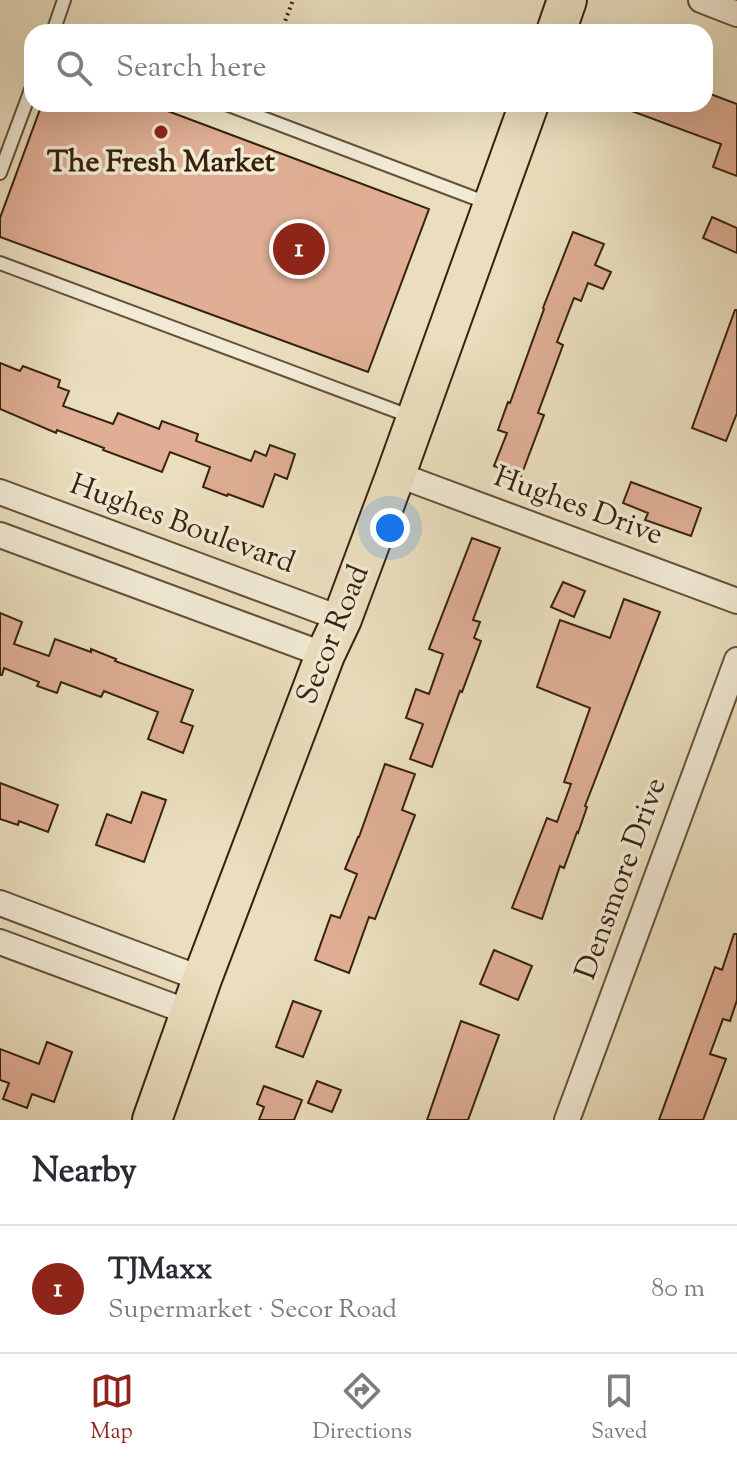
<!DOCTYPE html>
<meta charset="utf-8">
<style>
:root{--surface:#fff;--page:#f7f7f7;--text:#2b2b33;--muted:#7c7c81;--line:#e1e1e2;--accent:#8f2418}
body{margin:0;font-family:"Sorts Mill Goudy",serif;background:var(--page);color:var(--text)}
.you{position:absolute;left:390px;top:528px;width:28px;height:28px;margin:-20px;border:6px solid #fff;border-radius:50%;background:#1a73e8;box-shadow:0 0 0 12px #1a73e833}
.badge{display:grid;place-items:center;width:52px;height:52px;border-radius:50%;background:var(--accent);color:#fff;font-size:26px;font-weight:700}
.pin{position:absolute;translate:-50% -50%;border:4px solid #fff;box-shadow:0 2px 8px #0006}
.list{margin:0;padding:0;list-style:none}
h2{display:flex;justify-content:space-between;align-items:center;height:104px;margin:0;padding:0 32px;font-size:34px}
h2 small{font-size:26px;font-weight:400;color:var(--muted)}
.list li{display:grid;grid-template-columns:52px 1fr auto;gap:24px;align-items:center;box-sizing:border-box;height:128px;padding:0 32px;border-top:2px solid var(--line)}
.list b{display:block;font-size:30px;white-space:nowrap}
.list p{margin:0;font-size:26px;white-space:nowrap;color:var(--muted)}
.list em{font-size:26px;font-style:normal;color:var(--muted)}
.icon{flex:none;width:44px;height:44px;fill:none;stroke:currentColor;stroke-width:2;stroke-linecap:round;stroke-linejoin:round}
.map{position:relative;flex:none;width:737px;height:1120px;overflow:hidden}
.search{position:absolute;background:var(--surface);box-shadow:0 8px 32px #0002;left:24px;right:24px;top:24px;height:88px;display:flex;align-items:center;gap:20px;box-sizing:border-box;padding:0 28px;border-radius:24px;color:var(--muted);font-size:30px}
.sheet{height:232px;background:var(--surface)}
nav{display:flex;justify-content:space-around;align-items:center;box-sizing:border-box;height:112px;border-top:2px solid var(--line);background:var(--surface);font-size:22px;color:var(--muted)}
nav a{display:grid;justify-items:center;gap:4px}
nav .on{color:var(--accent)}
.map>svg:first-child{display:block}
</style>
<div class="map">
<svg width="737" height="1120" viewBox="0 0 737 1120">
<rect width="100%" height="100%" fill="#eadebe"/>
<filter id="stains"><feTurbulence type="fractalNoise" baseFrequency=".0025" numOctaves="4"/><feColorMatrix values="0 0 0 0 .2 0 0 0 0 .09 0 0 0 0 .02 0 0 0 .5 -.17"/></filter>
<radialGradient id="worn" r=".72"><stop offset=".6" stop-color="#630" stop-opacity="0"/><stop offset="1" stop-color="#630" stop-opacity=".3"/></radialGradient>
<!-- building -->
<path fill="#dfae94" stroke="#37220c" stroke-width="2" d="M705 92 737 104V176L713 167 721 144 618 106 619 104H705Z
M42 104H149L429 209 368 372 0 237V218Z
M712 217 737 228V253L703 238Z
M573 232 604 244 595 265 611 272 603 289 588 283 581 301 574 298 557 342 563 345 538 413 544 415 521 476 494 466 507 433 498 430 508 402 510 403 544 309 543 308Z
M735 310H737V413L726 441 692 428Z
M0 363 20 371 23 366 60 380 58 387 69 391 63 406 113 424 118 413 159 429 162 421 198 434 196 441 251 461 255 451 266 456 270 445 295 454 287 479 275 474 263 507 228 494 227 496 203 487 210 467 170 452 162 472 103 450 104 448 57 430 56 433 0 409Z
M631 482 701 508 691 536 645 520 648 513 623 503Z
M472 538 500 548 473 620 480 622 474 638 481 641 462 692 460 691 432 767 410 759 423 724 406 718 416 689 429 694 443 654 429 649Z
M563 582 585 591 574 617 551 607Z
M624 599 660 612 585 806 587 807 578 833 577 832 564 868 560 866 542 919 512 908 547 818 557 822 571 784 564 782 590 708 537 687 560 620 610 638Z
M0 613 22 622 14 644 49 656 55 639 91 652V649L116 659 115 661 193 690 181 722 193 726 183 753 148 739 158 712 104 691 101 697 61 682 57 693 37 686 39 682 4 668 2 675H0Z
M385 764 415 774 402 810 415 815 375 919 369 917 349 973 315 960 331 915 340 918 357 874 345 869 358 837H359Z
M0 783 58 805 48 832 19 821 18 825 0 819Z
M142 792 166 800 144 862 96 845 107 814 131 823Z
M734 934H737V1000L730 1021 723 1019 710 1054 726 1059 703 1120H659L715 967 722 970Z
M494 950 532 966 518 1000 480 984Z
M293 1001 321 1011 303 1057 276 1047Z
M461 1021 499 1035 468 1120H427Z
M47 1042 72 1052 54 1102 32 1094 27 1108 3 1099 9 1083 0 1080V1049L39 1064Z
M317 1081 341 1090 332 1112 308 1103Z
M264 1086 302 1100 294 1120H259L264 1107 257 1104Z"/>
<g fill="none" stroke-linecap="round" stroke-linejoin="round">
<defs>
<path id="lane" d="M53 32 64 0
M226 104 490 204
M0 173 32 87
M0 263 412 417"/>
<path id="street" d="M701 0 737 14
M396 474 737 601
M0 492 342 619
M0 535 325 655
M0 903 202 979
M0 942 191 1013
M567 1120 737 660"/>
<path id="primary" d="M556 32 567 0
M152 1120 202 979 325 655 342 619 396 474 529 104"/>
</defs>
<!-- lane casing -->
<use href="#lane" stroke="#645138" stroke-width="16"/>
<!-- street casing -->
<use href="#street" stroke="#645138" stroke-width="28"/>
<!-- primary casing -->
<use href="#primary" stroke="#37220c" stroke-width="42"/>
<!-- path -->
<path stroke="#37220c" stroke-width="4" stroke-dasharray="2 4" stroke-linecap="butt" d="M281 32 293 0"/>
<!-- lane -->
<use href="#lane" stroke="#f1ead5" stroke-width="12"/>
<!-- street -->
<use href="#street" stroke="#f1ead5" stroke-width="24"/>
<!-- primary -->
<use href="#primary" stroke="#eadebe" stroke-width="38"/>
</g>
<!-- markers -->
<circle fill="#8f2418" stroke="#f1ead5" stroke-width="3" cx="161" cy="132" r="8"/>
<g text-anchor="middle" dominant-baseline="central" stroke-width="7" stroke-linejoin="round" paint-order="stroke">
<!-- poi labels -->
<g font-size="30" font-weight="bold" fill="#37220c" stroke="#f1ead5">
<text x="161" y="163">The Fresh Market</text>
</g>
<!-- street labels -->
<g font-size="30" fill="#37220c" stroke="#f1ead5">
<text transform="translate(578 507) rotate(20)">Hughes Drive</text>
<text transform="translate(182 525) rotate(20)">Hughes Boulevard</text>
<text transform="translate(334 635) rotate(-68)">Secor Road</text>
<text transform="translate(622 879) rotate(-70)">Densmore Drive</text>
</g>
</g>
<rect width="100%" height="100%" filter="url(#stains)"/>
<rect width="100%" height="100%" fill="url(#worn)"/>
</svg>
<div class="you"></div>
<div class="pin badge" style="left:299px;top:249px">1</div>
<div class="search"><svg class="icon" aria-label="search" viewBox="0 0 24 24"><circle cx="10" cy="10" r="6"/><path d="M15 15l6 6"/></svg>Search here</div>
</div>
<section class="sheet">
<h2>Nearby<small></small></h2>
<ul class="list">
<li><span class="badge">1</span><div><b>TJMaxx</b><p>Supermarket · Secor Road</p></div><em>80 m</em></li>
</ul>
</section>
<nav>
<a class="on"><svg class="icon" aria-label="map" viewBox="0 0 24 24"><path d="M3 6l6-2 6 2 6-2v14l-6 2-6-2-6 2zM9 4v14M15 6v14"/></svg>Map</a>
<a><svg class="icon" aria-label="directions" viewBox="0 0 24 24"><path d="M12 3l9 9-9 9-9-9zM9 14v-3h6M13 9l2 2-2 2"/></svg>Directions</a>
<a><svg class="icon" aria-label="saved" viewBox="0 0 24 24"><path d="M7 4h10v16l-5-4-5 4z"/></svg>Saved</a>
</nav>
